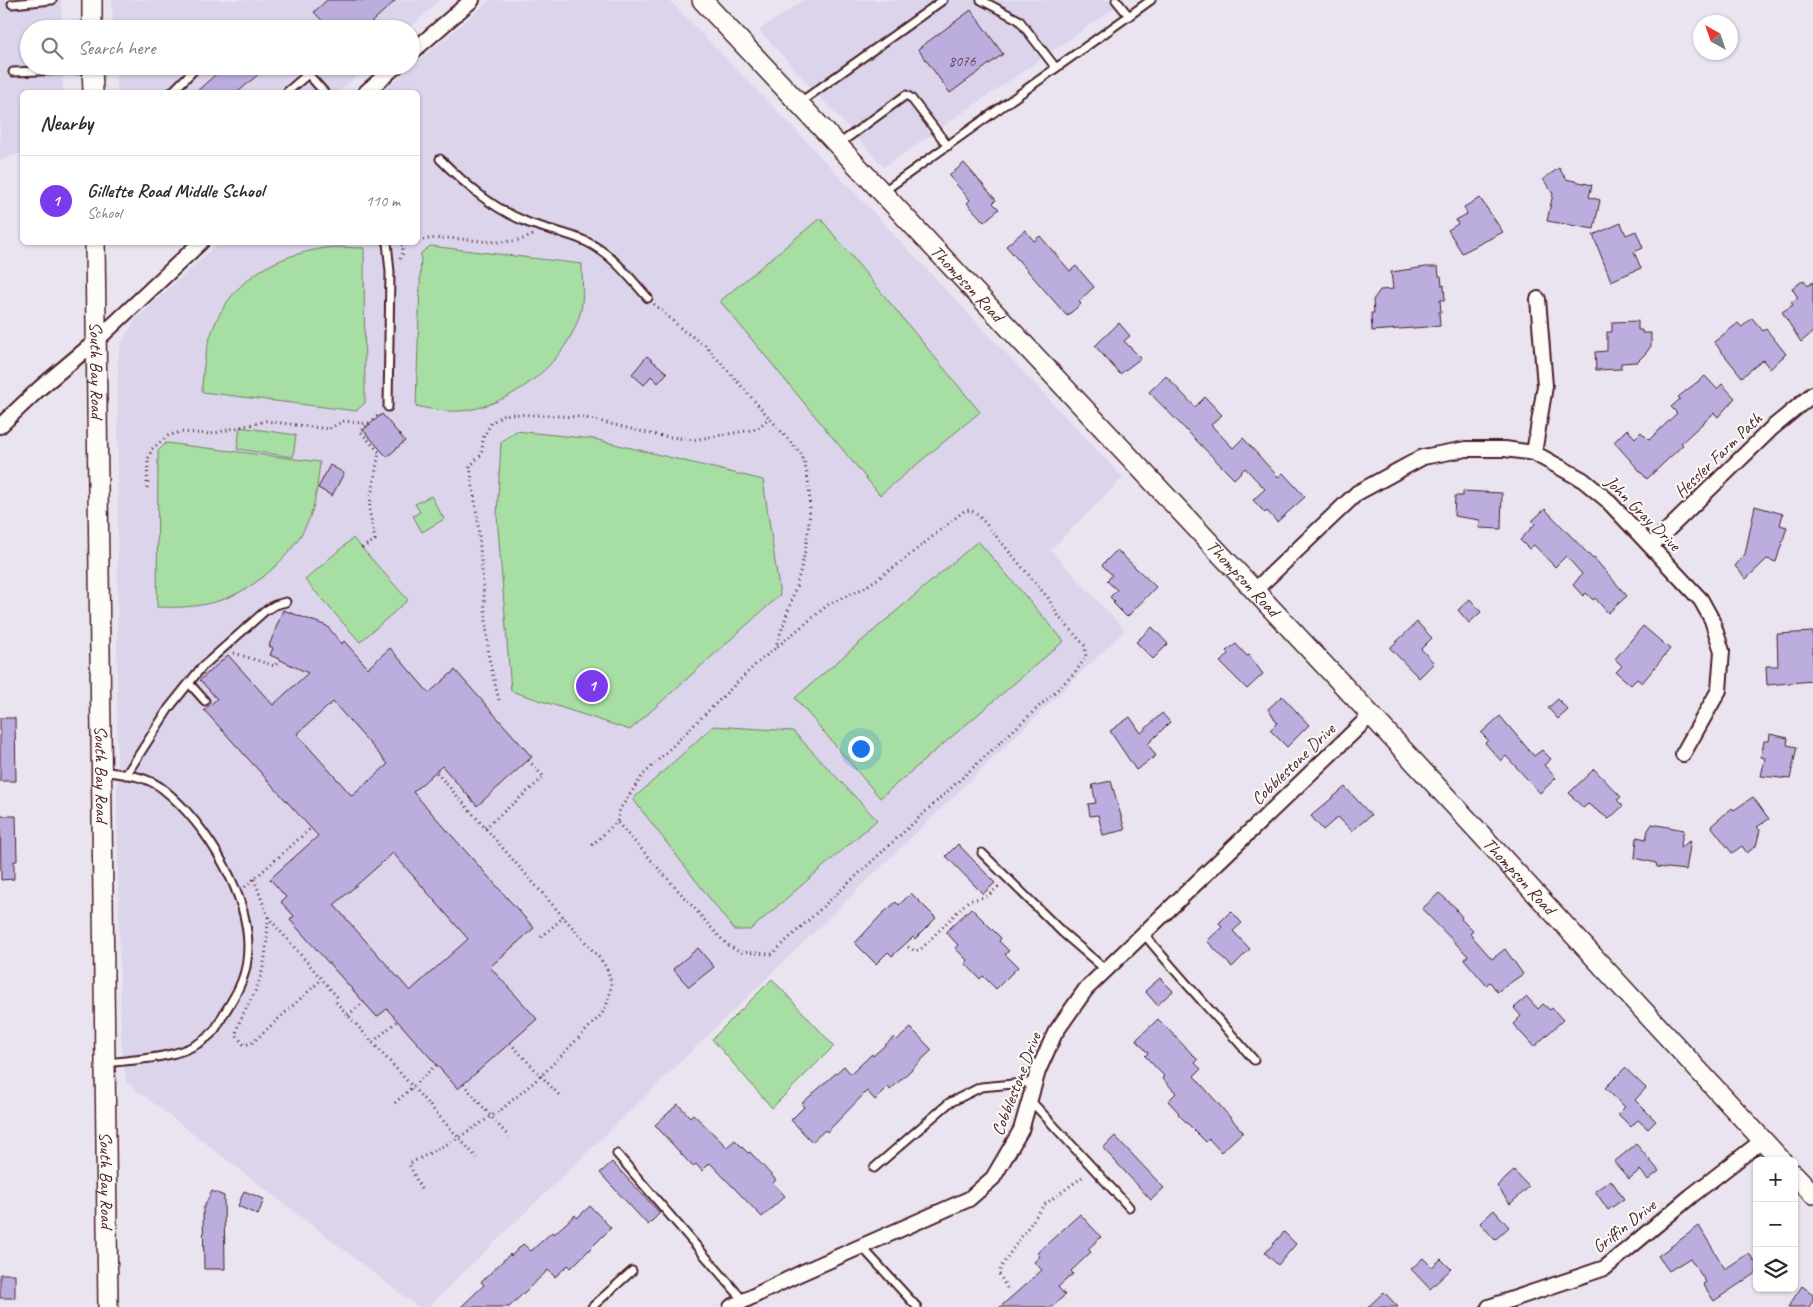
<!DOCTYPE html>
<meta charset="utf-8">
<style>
:root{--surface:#fff;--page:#f7f7f7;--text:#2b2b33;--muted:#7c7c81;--line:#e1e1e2;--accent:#7c3aed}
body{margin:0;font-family:Caveat,sans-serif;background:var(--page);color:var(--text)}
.controls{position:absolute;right:15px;bottom:15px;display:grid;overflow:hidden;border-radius:8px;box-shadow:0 1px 4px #0004}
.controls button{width:45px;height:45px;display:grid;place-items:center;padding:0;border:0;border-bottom:1px solid var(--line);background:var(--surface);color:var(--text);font:25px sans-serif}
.compass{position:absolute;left:1693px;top:15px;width:45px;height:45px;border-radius:50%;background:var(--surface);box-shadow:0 1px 4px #0004;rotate:320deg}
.you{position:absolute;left:860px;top:748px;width:18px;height:18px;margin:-12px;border:4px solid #fff;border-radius:50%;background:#1a73e8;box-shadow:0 0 0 8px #1a73e833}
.badge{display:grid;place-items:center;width:32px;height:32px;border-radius:50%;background:var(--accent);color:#fff;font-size:16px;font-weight:700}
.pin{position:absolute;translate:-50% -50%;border:2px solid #fff;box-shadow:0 1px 5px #0006}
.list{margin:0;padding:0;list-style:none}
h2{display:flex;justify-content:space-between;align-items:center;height:65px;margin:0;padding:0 20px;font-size:21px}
h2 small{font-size:16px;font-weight:400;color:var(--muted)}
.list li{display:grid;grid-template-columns:32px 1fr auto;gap:15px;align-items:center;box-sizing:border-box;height:90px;padding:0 20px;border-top:1px solid var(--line)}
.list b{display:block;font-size:19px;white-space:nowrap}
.list p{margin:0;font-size:16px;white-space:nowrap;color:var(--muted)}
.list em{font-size:16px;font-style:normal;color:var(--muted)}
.icon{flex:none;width:28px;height:28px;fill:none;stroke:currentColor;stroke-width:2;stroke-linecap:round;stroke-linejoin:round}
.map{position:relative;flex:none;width:1813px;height:1307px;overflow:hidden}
.search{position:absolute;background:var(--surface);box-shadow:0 1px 4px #0004;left:20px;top:20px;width:400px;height:55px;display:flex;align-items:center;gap:12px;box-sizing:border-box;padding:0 18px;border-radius:28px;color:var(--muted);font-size:19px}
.panel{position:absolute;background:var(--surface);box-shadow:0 1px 4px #0004;left:20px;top:90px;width:400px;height:155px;border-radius:8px}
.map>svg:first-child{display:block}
</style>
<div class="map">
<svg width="1813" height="1307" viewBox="0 0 1813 1307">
<rect width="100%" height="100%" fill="#e9e4f0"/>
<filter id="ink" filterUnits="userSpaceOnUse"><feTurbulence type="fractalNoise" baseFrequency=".02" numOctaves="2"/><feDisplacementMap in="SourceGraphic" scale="10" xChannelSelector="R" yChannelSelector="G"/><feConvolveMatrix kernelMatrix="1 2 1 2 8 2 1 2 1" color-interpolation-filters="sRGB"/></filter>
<g filter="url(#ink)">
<!-- built -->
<path fill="#dbd4eb" d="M0 0H61L62 29H29V66H62L63 92H22V153L0 160Z
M112 0H440L408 29H113Z
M490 0H669L805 140 1123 478 1050 550 1125 630 428 1307H418L126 1082 121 1036 117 806 118 357 121 344 135 320 218 243 418 242V92H382Z
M804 0H1126L884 167 759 30Z
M115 66H368L339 92H117Z"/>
<!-- green -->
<path fill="#a6dea3" stroke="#787e67" d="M820 218 980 412 880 495 720 301Z
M430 246 582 264C582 279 584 296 581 310 569 360 517 401 469 410 451 413 433 410 416 406L421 253Z
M333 247 364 248 365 403 356 411 202 392C203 306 248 257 333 247Z
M240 427 296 435 293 457 237 449Z
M516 431 594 439 763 480 780 595 630 730 511 691 497 516 501 442Z
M166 443 320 462C318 478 317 495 312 511 300 550 257 590 218 601 198 607 178 608 157 607L158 451Z
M431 496 444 519 422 532 413 516 420 512 415 504Z
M353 538 408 600 360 642 305 580Z
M978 541 1064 641 880 798 795 698Z
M713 726 793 731 877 820 750 930H734L633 799Z
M772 979 834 1046 772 1108 712 1039Z"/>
<!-- building -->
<path fill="#bbadde" stroke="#4a1f2b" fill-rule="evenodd" d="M327 0H396L364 29H330L314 12Z
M971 10 1003 54 950 93 918 49Z
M225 66H268L238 92H196Z
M964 163 996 200 993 203 999 209 984 222 967 203 970 200 949 176Z
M1559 168 1566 179 1592 185 1589 197 1600 200 1594 229 1547 221 1553 194 1543 179Z
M1480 198 1503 232 1462 253 1448 230 1458 224 1456 220 1467 214 1464 207Z
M1621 223 1626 235 1636 231 1643 248 1634 252 1641 268 1611 281 1593 235Z
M1025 230 1034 241 1040 236 1070 271 1076 266 1094 287 1079 301 1081 304 1067 316 1006 246Z
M1426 267H1438L1439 276H1441L1442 286 1444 285 1445 300H1440L1441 312H1439L1440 326 1372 331 1371 313H1374L1373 300 1380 290 1393 289 1391 272Z
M1804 280 1808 286 1813 282V332L1801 342 1782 312 1793 305 1791 302 1798 298 1792 288Z
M1752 318 1763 331 1766 329 1786 354 1770 369 1763 360 1742 377 1714 342 1738 323 1742 327Z
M1638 321V330H1642V333H1651V346L1646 353 1637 362 1621 363V369L1596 370 1595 352 1607 351V332H1612V322Z
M1119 323 1130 336 1124 341 1141 358 1120 374 1095 346Z
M647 356 667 373 658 383 651 376 644 385 632 374Z
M1166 376 1195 407 1205 397 1222 415 1211 425 1233 448 1243 438 1278 477 1283 473 1305 497 1277 522 1267 511 1265 513 1253 500 1265 489 1245 468 1234 479 1149 392Z
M1705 376 1717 389 1722 384 1735 398 1718 417 1714 413 1681 443 1683 445 1647 479 1614 442 1627 429 1635 438 1641 432 1649 440 1677 413 1671 407 1680 399 1678 397Z
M382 414 405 441 387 457 363 430Z
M330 465 344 473 332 496 318 488Z
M1463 491 1502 493 1501 529 1479 528 1480 520 1454 516 1455 496H1463Z
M1755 506 1783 514 1780 525 1787 527 1776 562 1767 559 1746 579 1735 566 1745 554Z
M1545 509 1593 559 1594 558 1627 596 1608 613 1595 598 1593 600 1586 593 1583 596 1573 585 1582 574 1566 556 1555 567 1534 545 1529 549 1520 540 1535 524 1532 521Z
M1117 550 1156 587 1127 617 1113 603 1115 602 1110 597 1117 590 1107 581 1112 575 1102 565Z
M1470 599 1481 612 1469 623 1458 610Z
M283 610 327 626 342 644 344 641 368 668 390 648 429 693 455 670 532 757 477 806 442 766 413 792 534 928 490 967 537 1019 458 1089 387 1009 377 1017 290 920 294 916 281 902 286 897 270 879 318 836 204 710 217 699 200 680 228 655 273 705 308 673 270 655 273 648 269 646ZM333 702 388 764 352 796 297 734ZM393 853 468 939 410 991 334 905Z
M1417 622 1432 638 1421 649 1434 663 1419 678 1390 648Z
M1643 626 1670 649 1642 683 1637 679 1631 685 1616 672 1622 666 1615 659Z
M1152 627 1168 644 1153 659 1136 642Z
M1813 632V681L1767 685 1766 666H1778L1777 634Z
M1236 644 1247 656 1249 655 1263 674 1247 689 1220 662 1229 654 1226 651Z
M1282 696 1309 725 1287 747 1270 730 1277 723 1268 709Z
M1558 699 1568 710 1558 719 1548 708Z
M1162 713 1170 722 1148 744 1156 756 1136 770 1110 731 1130 717 1141 733Z
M1500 716 1534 756 1542 750 1551 759 1544 765 1556 778 1540 793 1506 756 1501 761 1485 743 1488 740 1481 733Z
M0 718H15L16 781H0Z
M1770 734 1788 738 1787 745 1797 747 1790 779 1761 776 1765 758 1761 757 1764 741H1769Z
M1594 769 1621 797 1617 800 1623 806 1609 819 1588 804 1583 808 1569 793Z
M1111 781 1125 830 1103 835 1098 815 1090 816 1088 804 1096 803 1092 785Z
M1345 787 1371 815 1352 831 1338 817 1323 830 1311 816Z
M1753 797 1769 819 1757 827 1760 830 1756 846 1747 853 1742 846 1732 853 1711 826 1732 808 1734 810Z
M0 816H16L17 861H14V879L1 880Z
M1652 824 1684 830 1680 848 1691 840 1686 870 1657 867 1656 863 1635 858 1637 837 1646 839 1648 830Z
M958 844 995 883 983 894 946 856Z
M911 893 936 918 915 939 913 937 892 956 888 952 876 964 855 943 883 913 896 902 899 905Z
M1439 893 1457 909 1456 910 1462 917 1461 919 1473 931 1470 934 1492 959 1505 949 1523 974 1497 992 1490 982 1486 985 1464 959 1468 956 1422 909Z
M971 908 1001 938 999 941 1009 951 1005 954 1018 967 996 989 983 976 980 979 965 963 968 961 955 948 958 945 946 932Z
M1231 911 1242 923 1233 931 1250 949 1232 967 1207 941 1222 927 1219 923Z
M698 948 714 967 689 987 673 969Z
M1160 978 1173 991 1157 1005 1145 991Z
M1527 997 1538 1009 1543 1004 1550 1010 1552 1008 1563 1020 1534 1047 1513 1024 1521 1016 1514 1008Z
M1158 1019 1198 1060 1195 1063 1201 1069 1194 1076 1243 1132 1221 1152 1209 1139 1206 1142 1178 1114 1179 1113 1168 1101 1176 1093 1162 1078 1164 1076 1145 1056 1148 1053 1136 1040Z
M911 1028 932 1050 890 1090 888 1087 875 1100 867 1091 827 1132 825 1130 812 1142 791 1120 804 1107 801 1104 844 1066 851 1074 872 1054 873 1056 894 1037 897 1040Z
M1625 1068 1646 1088 1635 1100 1656 1121 1648 1129 1638 1120 1631 1127 1618 1114 1625 1107 1605 1088Z
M678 1104 690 1117 693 1114 727 1147 735 1140 748 1153 750 1152 776 1180 773 1183 785 1196 762 1217 710 1163 702 1171 696 1164 693 1167 655 1125Z
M1115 1136 1164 1188 1151 1200 1103 1148Z
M1636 1144 1659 1171 1648 1180 1640 1170 1629 1179 1614 1162Z
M612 1162 660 1213 648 1225 600 1173Z
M1514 1171 1529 1187 1510 1204 1497 1186Z
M1611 1180 1624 1199 1608 1210 1595 1191Z
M212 1191 224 1196 225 1269H204L203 1209Z
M244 1191 264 1199 258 1215 238 1206Z
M590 1206 611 1228 571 1268 568 1265 555 1277 548 1270 509 1307H461L484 1285 481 1282 510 1254 511 1256 523 1244 531 1251 552 1232 554 1234 575 1215 577 1218Z
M1494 1210 1509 1227 1495 1240 1480 1223Z
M1080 1214 1101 1237 1088 1249 1091 1252 1071 1271 1073 1274 1058 1287 1065 1295 1052 1307H1000L1042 1270 1034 1262 1040 1256 1037 1253Z
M1699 1226 1725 1269 1749 1253 1757 1265V1272L1714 1301 1703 1284 1706 1282 1690 1258 1669 1271 1658 1256Z
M1284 1232 1296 1244 1278 1265 1265 1253Z
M1423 1258 1432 1267 1441 1259 1451 1269 1430 1289 1411 1269Z
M0 1274H15V1298H0Z
M1802 1286 1813 1294V1301L1809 1307H1788Z
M1384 1292 1398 1307H1368Z"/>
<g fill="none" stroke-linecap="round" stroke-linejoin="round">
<defs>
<path id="lane" d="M981 0 1019 20 1056 68
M1116 0 1129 16
M12 4 52 0
M247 29 251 26 267 29
M301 66 324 92
M13 72 92 69
M172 92 198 66
M287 92 308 74
M799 103 943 0
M839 144 906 95 911 98 948 146
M440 159C467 186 493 209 529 223 548 230 569 233 587 242 612 254 630 278 648 298
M884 191 1151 0
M387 242 390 272 388 407
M189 683 205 701
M101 771C122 774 146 775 163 789 207 824 255 902 247 960 245 980 235 996 225 1012 221 1018 218 1026 213 1032 187 1059 140 1059 105 1063
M126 775 169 708 201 668 265 611 275 605 286 602
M982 853 1062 932 1106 970
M1144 934C1179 977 1217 1017 1254 1060
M1030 1100 1129 1207
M617 1154 744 1301
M874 1168 949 1103 981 1087 1035 1082
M861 1246 917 1307
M592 1307 632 1271"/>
<path id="street" d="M411 53 472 0
M366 92 396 66
M0 426 40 388 96 341 201 242
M1534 453 1545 386 1538 299
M1651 546 1772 428 1813 394
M1254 591 1357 493 1423 457 1466 449H1505L1534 453 1583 480 1606 499 1701 600 1712 620 1722 651 1719 690 1683 754
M731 1307 801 1273 969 1199 993 1178 1021 1130 1038 1071 1055 1033 1086 989 1371 715
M1489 1307 1605 1268 1691 1196 1763 1140"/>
<g id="secondary">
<path d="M92 0V29"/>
<path id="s1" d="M702 0 1371 715 1782 1161"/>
<path d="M92 66 93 92"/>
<path id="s2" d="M95 242 108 1307"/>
<path d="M1794 1174 1813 1194"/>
</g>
</defs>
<!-- lane casing -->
<use href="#lane" stroke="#4a1f2b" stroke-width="11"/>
<!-- street casing -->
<use href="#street" stroke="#4a1f2b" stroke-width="18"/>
<!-- secondary casing -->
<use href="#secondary" stroke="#4a1f2b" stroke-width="22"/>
<!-- path -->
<path stroke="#4a1f2b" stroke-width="3" stroke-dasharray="1 4" stroke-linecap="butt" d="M418 241C455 231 500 252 533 235
M401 245 411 242
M400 259 403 253 402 242
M654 304 684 331 705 345 802 455C823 518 797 586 776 646
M147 488 148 459 152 449 168 436 180 432 210 434 266 421 328 429 344 421 369 424
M362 548 375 540 369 509 379 452 360 431 380 414
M234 653 275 666 280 659
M499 700 489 659 478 523 470 466 482 454 483 438 491 423 503 415 511 414 582 417 656 435 693 440 757 429 769 418
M485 828 544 777 528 760
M592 845 617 822 726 944 739 952 772 954 1074 674 1086 657 1085 646 1059 617 1048 598 980 517 971 510 964 511 900 563 864 588 829 604 755 665 643 775 620 809 617 822
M254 879 268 917 339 999
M245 887 311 828
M268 917C267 941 266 967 256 989 250 1005 238 1018 236 1035L244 1045 252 1043 322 979
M541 937 564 917
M908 947 915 951 921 949 968 901 988 896 1000 885
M336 1002 477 1158
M348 1015 364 1002
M373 1042 397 1021
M510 1043 559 1095
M463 1084 509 1137
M395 1103 436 1065
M421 1189 409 1164 455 1140 502 1109 541 1076 601 1015C613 996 615 978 601 960L436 772
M1007 1288 999 1274 1001 1267 1012 1250 1044 1205 1085 1175"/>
<!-- lane -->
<use href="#lane" stroke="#fdfcf7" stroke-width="7"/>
<!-- street -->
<use href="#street" stroke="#fdfcf7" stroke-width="14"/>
<!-- secondary -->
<use href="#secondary" stroke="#fdfcf7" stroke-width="19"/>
</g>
</g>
<g text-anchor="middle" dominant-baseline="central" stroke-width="4" stroke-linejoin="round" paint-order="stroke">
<!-- number labels -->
<g font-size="15" fill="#664258">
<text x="962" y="61">8076</text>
</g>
<!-- street labels -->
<g font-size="18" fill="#4a1f2b" stroke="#fdfcf7">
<text stroke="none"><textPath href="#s1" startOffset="388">Thompson Road</textPath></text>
<text stroke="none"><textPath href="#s2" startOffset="128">South Bay Road</textPath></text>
<text transform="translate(1718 455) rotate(-44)">Hessler Farm Path</text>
<text transform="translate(1643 513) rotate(45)">John Gray Drive</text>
<text stroke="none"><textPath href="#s1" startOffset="792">Thompson Road</textPath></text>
<text transform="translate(1293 764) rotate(-44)">Cobblestone Drive</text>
<text stroke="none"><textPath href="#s2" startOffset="532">South Bay Road</textPath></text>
<text stroke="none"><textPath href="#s1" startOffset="1198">Thompson Road</textPath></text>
<text transform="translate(1016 1084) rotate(-69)">Cobblestone Drive</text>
<text stroke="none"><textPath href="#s2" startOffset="938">South Bay Road</textPath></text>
<text transform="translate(1624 1226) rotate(-38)">Griffin Drive</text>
</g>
</g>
</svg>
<div class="controls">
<button>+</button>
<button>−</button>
<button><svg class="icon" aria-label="layers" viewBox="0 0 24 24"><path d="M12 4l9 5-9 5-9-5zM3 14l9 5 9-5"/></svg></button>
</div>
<svg class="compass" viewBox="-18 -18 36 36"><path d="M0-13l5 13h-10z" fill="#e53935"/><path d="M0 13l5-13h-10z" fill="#7c7c81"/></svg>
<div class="you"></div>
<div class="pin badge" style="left:592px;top:686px">1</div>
<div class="search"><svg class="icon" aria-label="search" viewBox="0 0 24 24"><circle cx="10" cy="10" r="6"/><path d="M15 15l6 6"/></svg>Search here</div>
<section class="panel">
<h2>Nearby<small></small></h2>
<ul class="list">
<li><span class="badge">1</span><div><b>Gillette Road Middle School</b><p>School</p></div><em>110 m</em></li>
</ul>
</section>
</div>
